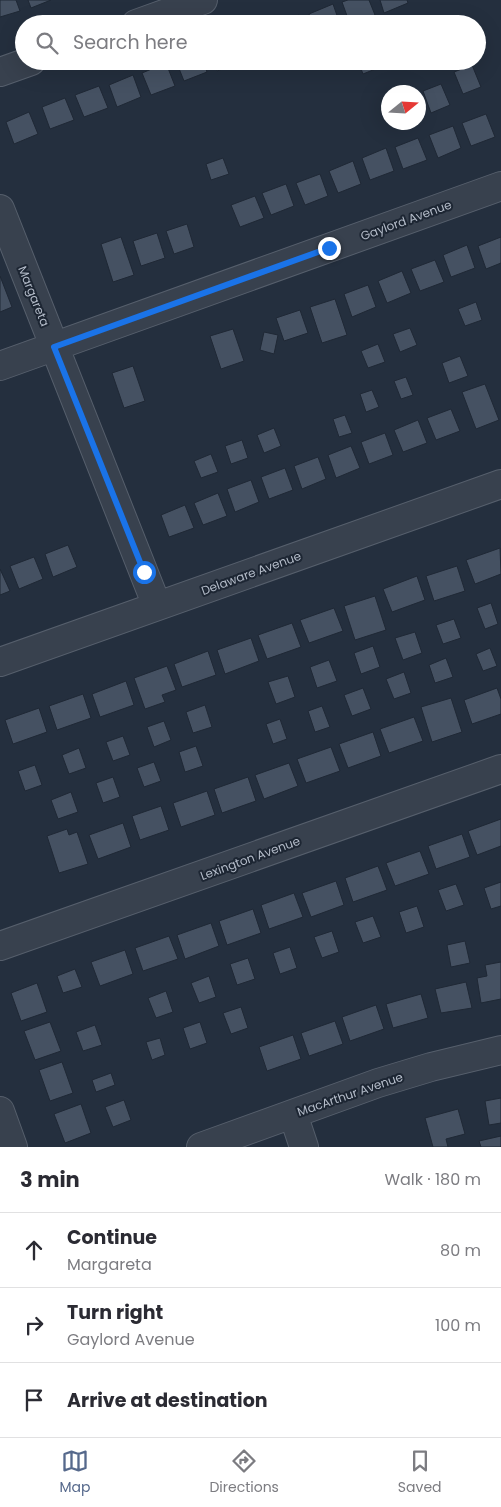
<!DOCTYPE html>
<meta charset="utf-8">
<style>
body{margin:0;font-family:Poppins,sans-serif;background:#f7f7f7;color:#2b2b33}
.compass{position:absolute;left:381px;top:85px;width:45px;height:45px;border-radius:50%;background:#fff;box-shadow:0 5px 20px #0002;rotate:72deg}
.stop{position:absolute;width:15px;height:15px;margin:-11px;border:4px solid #1a73e8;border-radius:50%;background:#fff}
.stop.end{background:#1a73e8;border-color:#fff;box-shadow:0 1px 5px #0008}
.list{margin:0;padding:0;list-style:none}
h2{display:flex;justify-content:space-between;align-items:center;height:65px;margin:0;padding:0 20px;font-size:21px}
h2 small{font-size:16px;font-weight:400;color:#7c7c81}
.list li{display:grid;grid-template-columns:32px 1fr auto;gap:15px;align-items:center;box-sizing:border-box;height:75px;padding:0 20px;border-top:1px solid #e1e1e2}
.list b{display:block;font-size:19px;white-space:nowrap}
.list p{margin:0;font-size:16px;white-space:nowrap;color:#7c7c81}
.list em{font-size:16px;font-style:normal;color:#7c7c81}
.icon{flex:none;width:28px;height:28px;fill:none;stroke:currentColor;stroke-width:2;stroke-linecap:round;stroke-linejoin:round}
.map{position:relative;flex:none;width:501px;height:1147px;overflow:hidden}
.search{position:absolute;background:#fff;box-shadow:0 5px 20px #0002;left:15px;right:15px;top:15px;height:55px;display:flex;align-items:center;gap:12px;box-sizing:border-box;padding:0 18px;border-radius:28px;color:#7c7c81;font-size:19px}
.sheet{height:290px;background:#fff}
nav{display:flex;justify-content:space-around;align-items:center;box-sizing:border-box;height:70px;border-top:1px solid #e1e1e2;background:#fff;font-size:14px;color:#7c7c81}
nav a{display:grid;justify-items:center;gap:2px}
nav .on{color:#56698c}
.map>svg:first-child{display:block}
.building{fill:#455162;stroke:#1f2835}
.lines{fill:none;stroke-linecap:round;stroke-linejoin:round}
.minor-casing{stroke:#565f6c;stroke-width:30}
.minor{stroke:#38414e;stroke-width:28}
.route{stroke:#1a73e8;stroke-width:6}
.labels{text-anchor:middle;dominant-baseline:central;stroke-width:4;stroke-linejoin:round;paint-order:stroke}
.street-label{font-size:12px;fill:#b4bcc9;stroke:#1d2633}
</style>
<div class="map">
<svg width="501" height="1147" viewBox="0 0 501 1147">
<rect width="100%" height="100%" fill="#242f3e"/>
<path class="building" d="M0,0h16l4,11 -20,6z
M28,0h23l-20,8z
M348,0h21l6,15 -25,9 -8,-22z
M380,0h27l1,3 -24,10z
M333,4l7,20h-27l-4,-10z
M299,15l3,9h-26z
M176,61h27l4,11 -23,9z
M214,61h27v1l-24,9z
M358,61h17l3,7 -15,6z
M166,63l9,23 -24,9 -9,-22z
M472,65l9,22 -18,7 -9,-22z
M133,75l8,22 -24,10 -8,-22z
M441,84l9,21 -19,8 -8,-22z
M99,86l9,22 -24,9 -9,-22z
M65,98l9,22 -24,9 -8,-22z
M29,112l9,22 -24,10 -8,-22z
M486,114l9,23 -24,9 -9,-23z
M453,126l8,22 -23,10 -9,-23z
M418,138l9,22 -24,9 -8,-22z
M386,148l8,23 -24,9 -8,-22z
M223,158l6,16 -18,6 -5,-16z
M353,161l8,23 -23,9 -9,-22z
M320,174l8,22 -23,9 -9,-22z
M286,184l8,22 -23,9 -9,-22z
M255,196l9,22 -24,9 -9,-22z
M187,224l7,23 -20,7 -8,-23z
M157,233l8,25 -24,8 -8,-25z
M121,237l13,38 -21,7 -12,-38z
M501,237v26l-15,6 -8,-23z
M467,245l8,23 -24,9 -8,-22z
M435,260l9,22 -24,9 -9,-22z
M402,271l9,22 -24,10 -9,-22z
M0,276l12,31 -12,5z
M368,285l8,22 -24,10 -8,-23z
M335,299l12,36 -25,8 -12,-36z
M476,302l6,18 -17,6 -7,-17z
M300,310l8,23 -24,8 -8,-23z
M410,328l7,17 -17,7 -7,-18z
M233,329l11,32 -23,8 -11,-33z
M264,332l14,3 -4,19 -14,-4z
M378,344l7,18 -17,6 -7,-17z
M460,356l8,20 -19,7 -7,-20z
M133,366l12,35 -21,7 -12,-35z
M406,377l7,18 -12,4 -7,-18z
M485,384l14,36 -23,9 -14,-37z
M372,390l7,17 -13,5 -6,-18z
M451,409l9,22 -24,9 -9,-22z
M345,415l7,18 -13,4 -6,-18z
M418,420l9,23 -24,9 -9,-22z
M274,428l7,18 -17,7 -7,-18z
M385,433l8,22 -24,9 -8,-22z
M242,440l6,18 -17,6 -6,-18z
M351,446l9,22 -24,10 -8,-23z
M211,454l7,18 -17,6 -7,-17z
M318,457l8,22 -24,10 -8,-23z
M285,468l8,22 -24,9 -8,-22z
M251,480l8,22 -24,10 -8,-23z
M218,493l9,23 -24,9 -9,-22z
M185,505l9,23 -25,9 -8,-22z
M68,545l9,22 -24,10 -8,-23z
M500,548l1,26 -26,10 -9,-24z
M34,557l9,22 -24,10 -9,-23z
M457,566l8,25 -31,10 -8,-25z
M0,569l10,22 -10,4z
M417,576l8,24 -33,12 -9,-23z
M375,596l11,34 -31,10 -11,-34z
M491,603l7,21 -13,5 -8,-21z
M334,608l9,23 -34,12 -9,-23z
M454,619l7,19 -18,6 -7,-19z
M292,623l9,24 -34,12 -9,-24z
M415,632l7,21 -19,7 -8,-22z
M251,638l8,23 -34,13 -8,-24z
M373,646l7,21 -19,7 -7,-21z
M490,648l7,18 -14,5 -7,-17z
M208,651l8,24 -34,12 -8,-23z
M446,658l7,19 -18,6 -6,-18z
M329,660l8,21 -20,7 -7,-21z
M167,666l9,24 -14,5 3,7 -20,7 -11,-31z
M404,672l7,21 -17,6 -8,-20z
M288,676l7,21 -19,7 -8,-22z
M126,681l8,24 -34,12 -8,-23z
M363,688l8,21 -19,7 -8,-21z
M497,688l4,11v15l-29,10 -8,-24z
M83,694l8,24 -34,12 -8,-24z
M451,698l11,34 -30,10 -11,-35z
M205,705l7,22 -19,6 -7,-21z
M322,706l8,21 -15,5 -7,-21z
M39,708l8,24 -34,12 -8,-24z
M414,717l9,24 -34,12 -9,-24z
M280,719l7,20 -14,5 -7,-20z
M164,721l7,19 -17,7 -7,-20z
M373,732l8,24 -33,12 -9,-24z
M123,736l7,19 -17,6 -7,-19z
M196,746l7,20 -18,6 -6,-20z
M331,747l9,24 -34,12 -9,-24z
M79,748l7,20 -17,6 -7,-19z
M154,762l7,19 -17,6 -7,-19z
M289,763l9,23 -34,13 -9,-24z
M35,765l7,20 -17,6 -7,-20z
M113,777l7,20 -17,6 -7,-20z
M248,777l8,24 -34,12 -8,-24z
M207,791l8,24 -34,12 -8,-24z
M71,792l7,20 -20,7 -7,-19z
M161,806l8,24 -29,10 -8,-24z
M501,819v27l-24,9 -9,-24z
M123,823l8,24 -33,12 -9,-24z
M67,829l2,6 8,-3 11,32 -29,9 -12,-37z
M462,834l8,23 -34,12 -8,-23z
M420,851l9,23 -34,12 -9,-23z
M378,866l9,24 -34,12 -8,-24z
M336,881l8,24 -33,12 -9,-24z
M501,882v24l-10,3 -7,-21z
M456,884l8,21 -18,6 -8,-21z
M294,893l9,24 -34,12 -8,-24z
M417,906l7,21 -18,6 -7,-21z
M253,909l8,24 -34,12 -8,-24z
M373,916l8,21 -18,6 -8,-21z
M211,923l8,23 -34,13 -8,-24z
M332,931l7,21 -17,6 -8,-21z
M169,936l9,23 -35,12 -8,-23z
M465,941l5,22 -19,4 -4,-22z
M290,947l7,21 -17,6 -7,-21z
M125,950l8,24 -33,12 -9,-24z
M248,958l7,21 -18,6 -7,-21z
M501,962v37l-20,4 -4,-25 10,-2 -2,-11z
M75,969l7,18 -19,6 -6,-17z
M209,976l7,21 -17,6 -8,-20z
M466,982l6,26 -31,5 -6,-24z
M37,983l10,29 -26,9 -10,-28z
M166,991l7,21 -17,6 -8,-20z
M421,994l7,24 -35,10 -7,-24z
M376,1005l8,24 -34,12 -8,-24z
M241,1007l7,21 -17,6 -8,-21z
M335,1021l8,23 -34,12 -8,-23z
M50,1022l11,29 -26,9 -11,-29z
M200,1022l7,21 -17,6 -7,-21z
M95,1025l7,20 -19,6 -7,-19z
M293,1035l8,24 -34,12 -8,-24z
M160,1038l5,17 -13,5 -6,-18z
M62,1062l11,31 -23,8 -11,-31z
M111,1073l4,12 -19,7 -4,-12z
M501,1098v25l-12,2 -4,-24z
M124,1100l7,20 -18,7 -8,-20z
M81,1104l10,29 -26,10 -11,-29z
M458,1109l7,25 -19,5 2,8h-15l-8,-29z
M501,1136v11h-20l-2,-6z"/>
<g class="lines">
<defs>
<path id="minor" d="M136,24l67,-24
M0,72l31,-11
M0,209l157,397
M0,366l501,-180
M0,662l501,-178
M0,946l501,-177
M0,1111l13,36
M293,1114l11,33
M201,1147l177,-64 53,-16 70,-17"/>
</defs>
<use href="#minor" class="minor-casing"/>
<use href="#minor" class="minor"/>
</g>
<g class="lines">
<path class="route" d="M144,572l-90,-225 275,-99"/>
</g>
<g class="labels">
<g class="street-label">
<text transform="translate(406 220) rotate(-20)">Gaylord Avenue</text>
<text transform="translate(34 296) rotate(68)">Margareta</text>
<text transform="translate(251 573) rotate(-20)">Delaware Avenue</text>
<text transform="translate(250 858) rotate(-20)">Lexington Avenue</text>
<text transform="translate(350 1094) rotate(-19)">MacArthur Avenue</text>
</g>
</g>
</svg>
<svg class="compass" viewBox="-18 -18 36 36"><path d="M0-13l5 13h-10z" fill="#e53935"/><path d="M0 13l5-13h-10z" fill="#7c7c81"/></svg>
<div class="stop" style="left:144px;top:572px"></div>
<div class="stop end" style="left:329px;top:248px"></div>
<div class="search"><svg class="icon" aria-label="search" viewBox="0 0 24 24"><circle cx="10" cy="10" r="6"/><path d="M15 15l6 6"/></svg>Search here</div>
</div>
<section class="sheet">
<h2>3 min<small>Walk · 180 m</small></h2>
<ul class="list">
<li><svg class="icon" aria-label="ahead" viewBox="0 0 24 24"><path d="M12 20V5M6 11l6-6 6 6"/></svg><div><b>Continue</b><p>Margareta</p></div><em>80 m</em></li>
<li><svg class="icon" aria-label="right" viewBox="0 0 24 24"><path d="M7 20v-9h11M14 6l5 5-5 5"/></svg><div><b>Turn right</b><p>Gaylord Avenue</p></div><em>100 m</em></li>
<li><svg class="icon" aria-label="arrive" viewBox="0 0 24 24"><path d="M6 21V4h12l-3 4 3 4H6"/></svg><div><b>Arrive at destination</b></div></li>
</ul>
</section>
<nav>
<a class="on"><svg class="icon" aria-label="map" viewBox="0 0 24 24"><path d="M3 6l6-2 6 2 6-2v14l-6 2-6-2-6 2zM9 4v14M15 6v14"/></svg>Map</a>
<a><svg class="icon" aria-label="directions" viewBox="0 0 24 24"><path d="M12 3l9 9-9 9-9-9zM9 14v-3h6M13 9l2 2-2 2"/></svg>Directions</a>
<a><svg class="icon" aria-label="saved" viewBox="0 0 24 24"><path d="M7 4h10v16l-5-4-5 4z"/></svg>Saved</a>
</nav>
